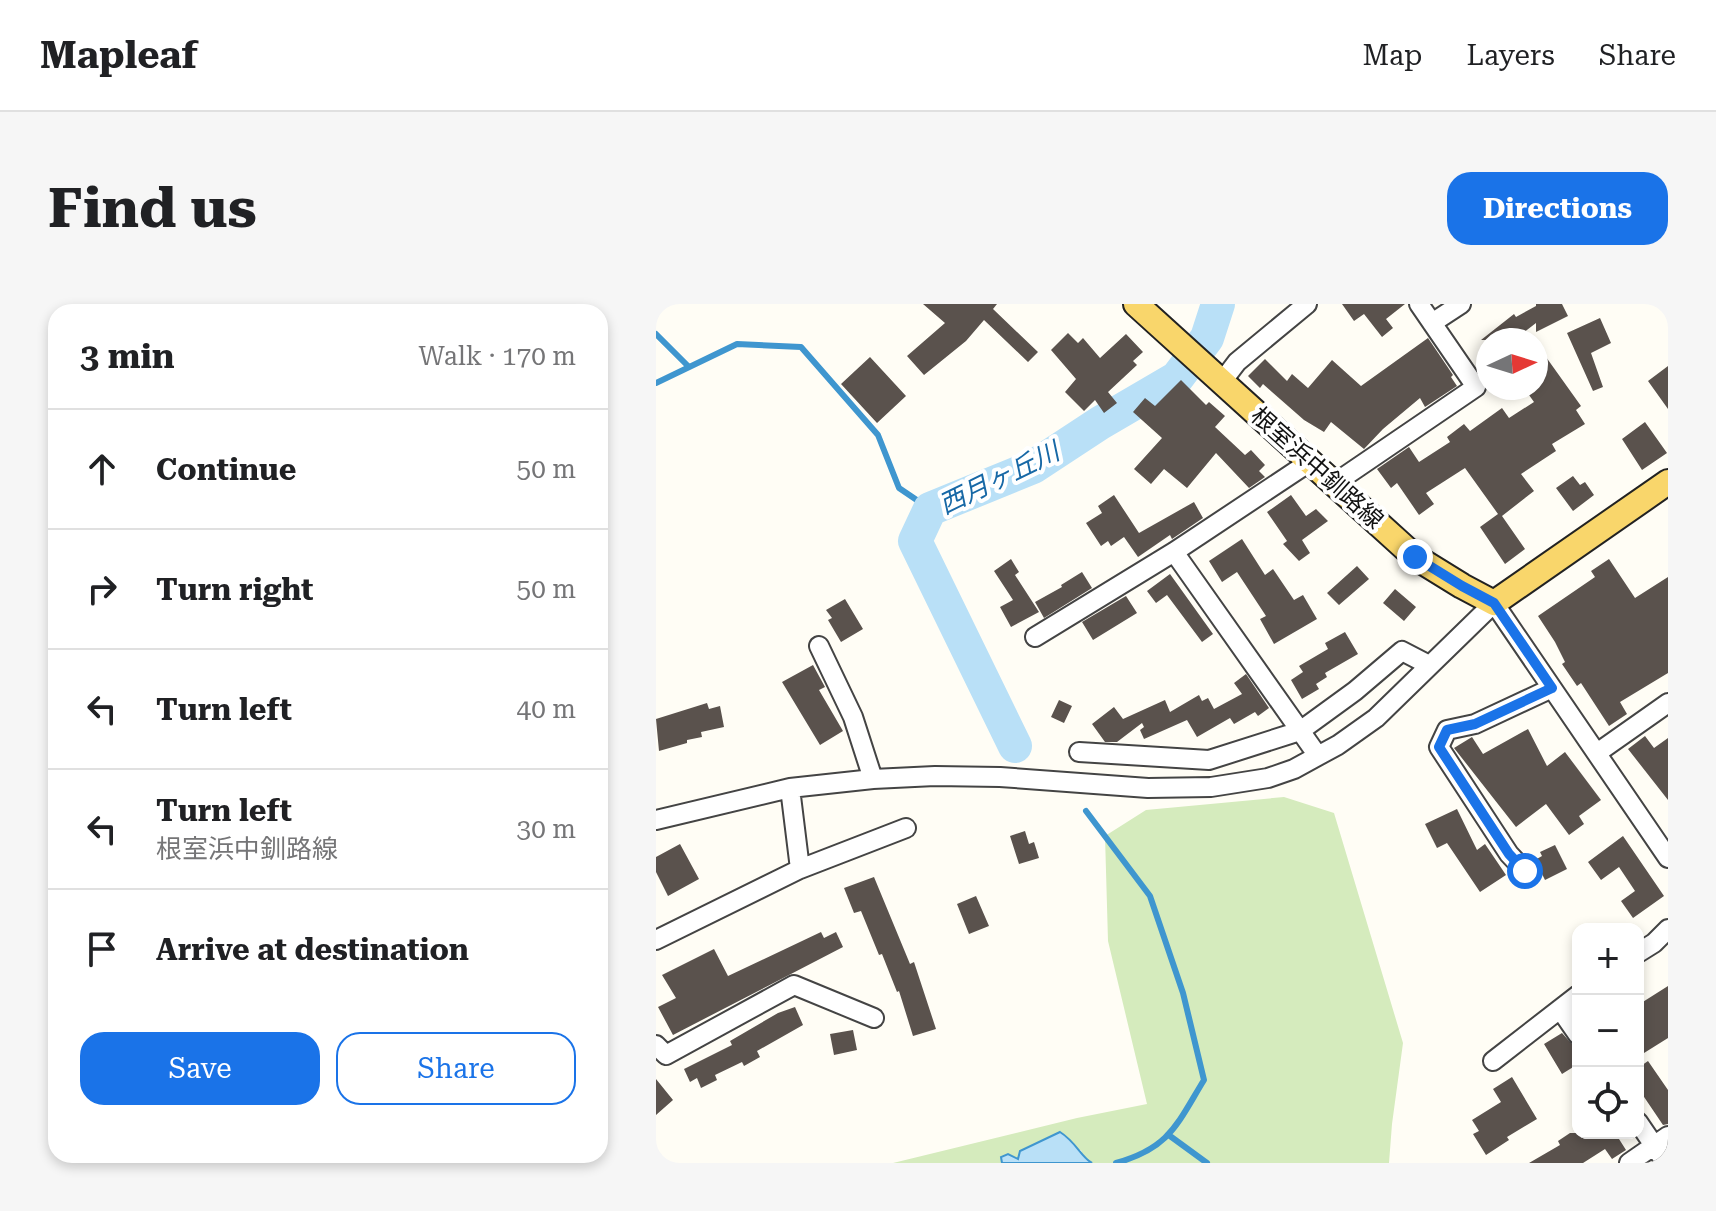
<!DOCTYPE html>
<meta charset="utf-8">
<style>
body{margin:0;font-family:"Roboto Serif","Noto Sans JP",serif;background:#f6f6f6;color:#202124}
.controls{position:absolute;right:24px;bottom:24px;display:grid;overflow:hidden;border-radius:16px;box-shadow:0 4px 12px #0003}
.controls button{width:72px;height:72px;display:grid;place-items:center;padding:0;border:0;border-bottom:2px solid #e0e0e0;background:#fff;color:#202124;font:40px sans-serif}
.compass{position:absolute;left:820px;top:24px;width:72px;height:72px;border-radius:50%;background:#fff;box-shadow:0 4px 12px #0003;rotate:86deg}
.stop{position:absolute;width:24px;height:24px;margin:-18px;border:6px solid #1a73e8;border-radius:50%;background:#fff}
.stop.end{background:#1a73e8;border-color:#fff;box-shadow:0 2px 8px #0008}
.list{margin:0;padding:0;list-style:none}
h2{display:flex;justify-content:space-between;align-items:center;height:104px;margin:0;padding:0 32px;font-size:34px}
h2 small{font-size:26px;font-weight:400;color:#757577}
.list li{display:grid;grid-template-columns:52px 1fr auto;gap:24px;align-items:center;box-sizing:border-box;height:120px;padding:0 32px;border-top:2px solid #e0e0e0}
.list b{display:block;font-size:30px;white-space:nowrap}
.list p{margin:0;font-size:26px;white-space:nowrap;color:#757577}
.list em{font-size:26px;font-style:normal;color:#757577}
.actions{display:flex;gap:16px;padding:24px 32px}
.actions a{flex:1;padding:18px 0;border:2px solid #1a73e8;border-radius:24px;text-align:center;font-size:28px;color:#1a73e8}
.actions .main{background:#1a73e8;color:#fff}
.icon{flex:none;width:44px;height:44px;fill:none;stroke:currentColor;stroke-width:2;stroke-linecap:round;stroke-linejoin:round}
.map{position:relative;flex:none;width:1012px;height:859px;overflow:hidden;border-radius:24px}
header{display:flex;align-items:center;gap:48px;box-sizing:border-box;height:112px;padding:0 40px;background:#fff;border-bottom:2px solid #e0e0e0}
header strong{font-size:38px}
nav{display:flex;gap:44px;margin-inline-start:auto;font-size:28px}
.intro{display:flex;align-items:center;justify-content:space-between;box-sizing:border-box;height:192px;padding:0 48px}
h1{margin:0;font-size:56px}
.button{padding:20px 36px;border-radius:24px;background:#1a73e8;color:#fff;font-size:28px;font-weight:700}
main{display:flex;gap:48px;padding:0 48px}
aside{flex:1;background:#fff;border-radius:24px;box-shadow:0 4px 12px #0003}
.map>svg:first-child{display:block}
.green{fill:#d5ebbd}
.water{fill:#b9e0f7;stroke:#3f96cf;stroke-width:2}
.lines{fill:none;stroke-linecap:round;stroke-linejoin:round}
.stream{stroke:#3f96cf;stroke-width:6}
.river{stroke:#b9e0f7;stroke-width:34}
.building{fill:#5a524d}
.minor-casing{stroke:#444;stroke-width:22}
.major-casing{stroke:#222;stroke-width:28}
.minor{stroke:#fff;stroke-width:18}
.major{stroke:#f9d66b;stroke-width:24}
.route{stroke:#1a73e8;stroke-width:10}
.labels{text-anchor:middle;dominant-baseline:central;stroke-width:8;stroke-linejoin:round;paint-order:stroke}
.street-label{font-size:24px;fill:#111;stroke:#fff}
.water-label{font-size:26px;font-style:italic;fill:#1768a6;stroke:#fff}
</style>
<header>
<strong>Mapleaf</strong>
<nav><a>Map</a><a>Layers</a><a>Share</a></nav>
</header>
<div class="intro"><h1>Find us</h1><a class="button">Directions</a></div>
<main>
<aside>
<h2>3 min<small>Walk · 170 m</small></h2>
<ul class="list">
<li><svg class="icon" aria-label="ahead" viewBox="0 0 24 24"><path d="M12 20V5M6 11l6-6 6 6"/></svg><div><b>Continue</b></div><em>50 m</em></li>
<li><svg class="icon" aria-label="right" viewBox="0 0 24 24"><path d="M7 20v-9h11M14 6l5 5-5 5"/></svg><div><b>Turn right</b></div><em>50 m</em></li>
<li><svg class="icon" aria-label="left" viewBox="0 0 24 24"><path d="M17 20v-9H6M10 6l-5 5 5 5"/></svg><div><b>Turn left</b></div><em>40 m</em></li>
<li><svg class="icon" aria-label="left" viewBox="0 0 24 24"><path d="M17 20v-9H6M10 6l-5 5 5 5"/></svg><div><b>Turn left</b><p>根室浜中釧路線</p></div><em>30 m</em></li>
<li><svg class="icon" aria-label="arrive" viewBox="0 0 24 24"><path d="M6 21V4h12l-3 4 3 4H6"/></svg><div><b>Arrive at destination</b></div></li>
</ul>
<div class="actions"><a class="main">Save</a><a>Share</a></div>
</aside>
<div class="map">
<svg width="1012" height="859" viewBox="0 0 1012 859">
<rect width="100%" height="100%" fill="#fffdf5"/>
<path class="green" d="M628,493l50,16 69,230 -11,81 -3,39h-297l-8,-4 -3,-9 -51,-3 -10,4 -2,9 -17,-3 2,6h-110l184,-45 70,-14 -39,-163 -3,-105 41,-26z"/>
<path class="water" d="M404,828c16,10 21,25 32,31h-90l-1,-6 7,-3 10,5 2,-8z"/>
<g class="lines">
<path class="stream" d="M0,30l33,33
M0,79l81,-39 64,3 77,88 21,53 31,21
M430,507l64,85 33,97 21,87c-27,44 -34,68 -88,83
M514,832l37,27"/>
<path class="river" d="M359,442l-100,-205 15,-32 103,-42 67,-44 77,-45 30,-40 11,-34"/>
</g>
<path class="building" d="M267,0h74l-4,5 45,43 -10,10 -44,-42 -18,21 -42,34 -17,-19 38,-33z
M686,0h63l-19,15 7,9 -11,9 -18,-23 -10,7z
M880,0h26l6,12 -32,16v-9l-22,17h-33l33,-26 2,3 20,-11z
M944,14l11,25 -20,10 12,34 -10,4 -26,-58z
M412,29l10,10 5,-5 17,20 26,-24 17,18 -10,9 4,4 -29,27 9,11 -13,10 -9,-13 -11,11 -19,-19 11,-13 -25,-29z
M772,34l25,37 -2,2 6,9 -32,21 -5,-9 -37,31 -19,20 -33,-27 -7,10 -20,-12 -41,-36 -3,4 -12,-12 17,-17 22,22 5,-7 16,14 24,-28 29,26z
M880,39l45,63 -5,4 9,14 -33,20 4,7 -35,23 13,17 -32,25 23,33 -20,15 -25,-37 18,-13 -33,-46 -39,25 8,11 -15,11 -22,-32 -6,5 -14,-19 32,-22 10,15 31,-20 -3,-5 17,-13 6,7 32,-23 7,10 25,-16 -10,-14h12z
M214,53l36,39 -29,27 -36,-39z
M1012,62v43l-20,-28z
M525,76l25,25 3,-3 16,14 -10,11 30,28 6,-5 14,15 -6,6 6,6 -16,11 -33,-35 -29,35 -23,-19 -13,15 -17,-15 28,-31 -29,-26 12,-14 10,8z
M989,118l22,31 -25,17 -20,-31z
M917,172l7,9 5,-3 9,13 -21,16 -17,-23z
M458,191l25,38 55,-31 9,16 -31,21 -2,-4 -32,22 -14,-20 -13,9 -3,-5 -7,5 -15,-23 16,-10 -4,-7z
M635,191l15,21 10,-7 12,12 -26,19 8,13 -11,8 -16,-17 4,-3 -20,-29z
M586,235l23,36 8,-6 21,31 9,-5 14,24 -43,25 -14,-25 6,-3 -29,-44 -15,10 -13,-21z
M355,255l8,13 -4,3 24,37 -28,15 -11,-20 13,-7 -19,-29z
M953,255l26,39 33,-21v96l-48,29 7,12 -18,12 -28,-43 -4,3 -15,-22 3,-2 -10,-20 -17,-26 57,-39 -4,-6z
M701,262l12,13 -30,26 -12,-12z
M426,268l10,16 -48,30 -9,-16 27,-15 -1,-2z
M514,270l43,60 -11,8 -35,-47 -11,8 -9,-12z
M739,285l21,18 -12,14 -21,-18z
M470,292l11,17 -44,27 -11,-18z
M189,295l18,30 -22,13 -13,-22 4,-2 -6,-8z
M689,328l13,22 -33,19 2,4 -11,7 3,5 -17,10 -11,-19 12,-8 -4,-6 29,-17 -3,-6z
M157,361l12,22 -6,3 24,41 -23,14 -38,-63z
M590,370l23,34 -11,8 -3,-4 -21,12 -4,-6 -33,19 -10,-17 -43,19 -4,-9 4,-3 -2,-4 -25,19h-12l-13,-18 22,-17 9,12 42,-19 5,12 29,-17 3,6 6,-3 6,11 28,-15 -8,-11z
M403,396l13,6 -8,17 -13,-6z
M51,399l2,6 11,-3 4,21 -23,5 1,5 -15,3v3l-28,8 -3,-32z
M872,425l19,37 18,-14 36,48 -22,16 5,8 -15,11 -23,-31 -30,23 -62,-79 18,-11 11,17z
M989,432l9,12 14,-10v62l-40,-51z
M801,505l20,41 8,-6 21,31 -26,17 -33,-49 -10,5 -12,-24z
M369,527l4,13 5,-2 5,16 -20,6 -9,-28z
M967,532l41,60 -31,22 -12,-17 14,-10 -16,-24 -18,13 -13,-18z
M24,540l19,35 -31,17 -12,-24v-15z
M899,541l12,24 -22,11 -10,-20 7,-4 -2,-4z
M218,573l36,87 4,-2 22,67 -23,7 -14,-45 -2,1 -15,-38 -3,1 -18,-44 -7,2 -10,-25z
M320,592l13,30 -20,8 -12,-30z
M165,628l3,6 12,-6 7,15 -170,88 -15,-28 18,-9 -14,-23 52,-26 14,27z
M1012,682v52l-24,15 -6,-10v-38z
M139,703l8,18 -46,26 3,6 -16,9 -2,-4 -27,13 2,5 -16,8 -4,-10 -7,4 -6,-13 48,-24 -2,-4 48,-28z
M197,726l4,20 -23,5 -4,-21z
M906,729l16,18v13l-16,10 -18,-30z
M992,757l20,29v34l-5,1 -25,-37v-20z
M856,773l25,42 -30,18 2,3 -23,15 -13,-21 6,-3 -7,-11 29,-18 -8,-13z
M0,775l17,21 -17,15z
M914,829h58l-9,6 7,11 -14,9 -7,-10 -22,14h-54l31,-18 -2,-4z"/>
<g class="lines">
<defs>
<path id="minor" d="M776,19l29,-19
M565,79l16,-21 70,-58
M679,179l141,-96 -57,-83
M518,248l144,204
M379,333l139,-85 137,-91
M163,342l34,71 20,62
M423,448l130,8 91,-29 55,-40 47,-40 27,14
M941,449l71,-50
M0,516l134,-32 83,-9 62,-3 65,1 148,11 63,-1 57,-9 26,-9 44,-24 38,-27 118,-115 174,255
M144,565l106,-41
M869,567l-16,-17 -70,-107 8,-17 28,-6 77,-36
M0,636l144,-71 -10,-81
M982,649l16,-10 14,-14
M904,705l18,26
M0,741l10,10 128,-70 80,33
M837,757l85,-66
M982,818l28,41
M973,859l39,-27"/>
<path id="major" d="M480,0l279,253 47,29 32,17 174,-121"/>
</defs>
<use href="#minor" class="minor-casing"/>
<use href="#major" class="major-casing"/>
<use href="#minor" class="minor"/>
<use href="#major" class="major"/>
</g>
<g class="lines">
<path class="route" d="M759,253l47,29 32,17 58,85 -77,36 -28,6 -8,17 70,107 16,17"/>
</g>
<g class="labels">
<g class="street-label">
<text transform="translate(661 164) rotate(42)">根室浜中釧路線</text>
</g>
<g class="water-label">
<text transform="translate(343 174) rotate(-26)">西月ヶ丘川</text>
</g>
</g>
</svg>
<div class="controls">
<button>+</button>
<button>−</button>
<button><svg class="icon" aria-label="locate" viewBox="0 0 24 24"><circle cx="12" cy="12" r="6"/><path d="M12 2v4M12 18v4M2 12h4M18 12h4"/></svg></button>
</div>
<svg class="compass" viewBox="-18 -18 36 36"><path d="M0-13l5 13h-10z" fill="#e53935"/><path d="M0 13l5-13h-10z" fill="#757577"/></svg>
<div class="stop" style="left:869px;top:567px"></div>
<div class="stop end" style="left:759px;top:253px"></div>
</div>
</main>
